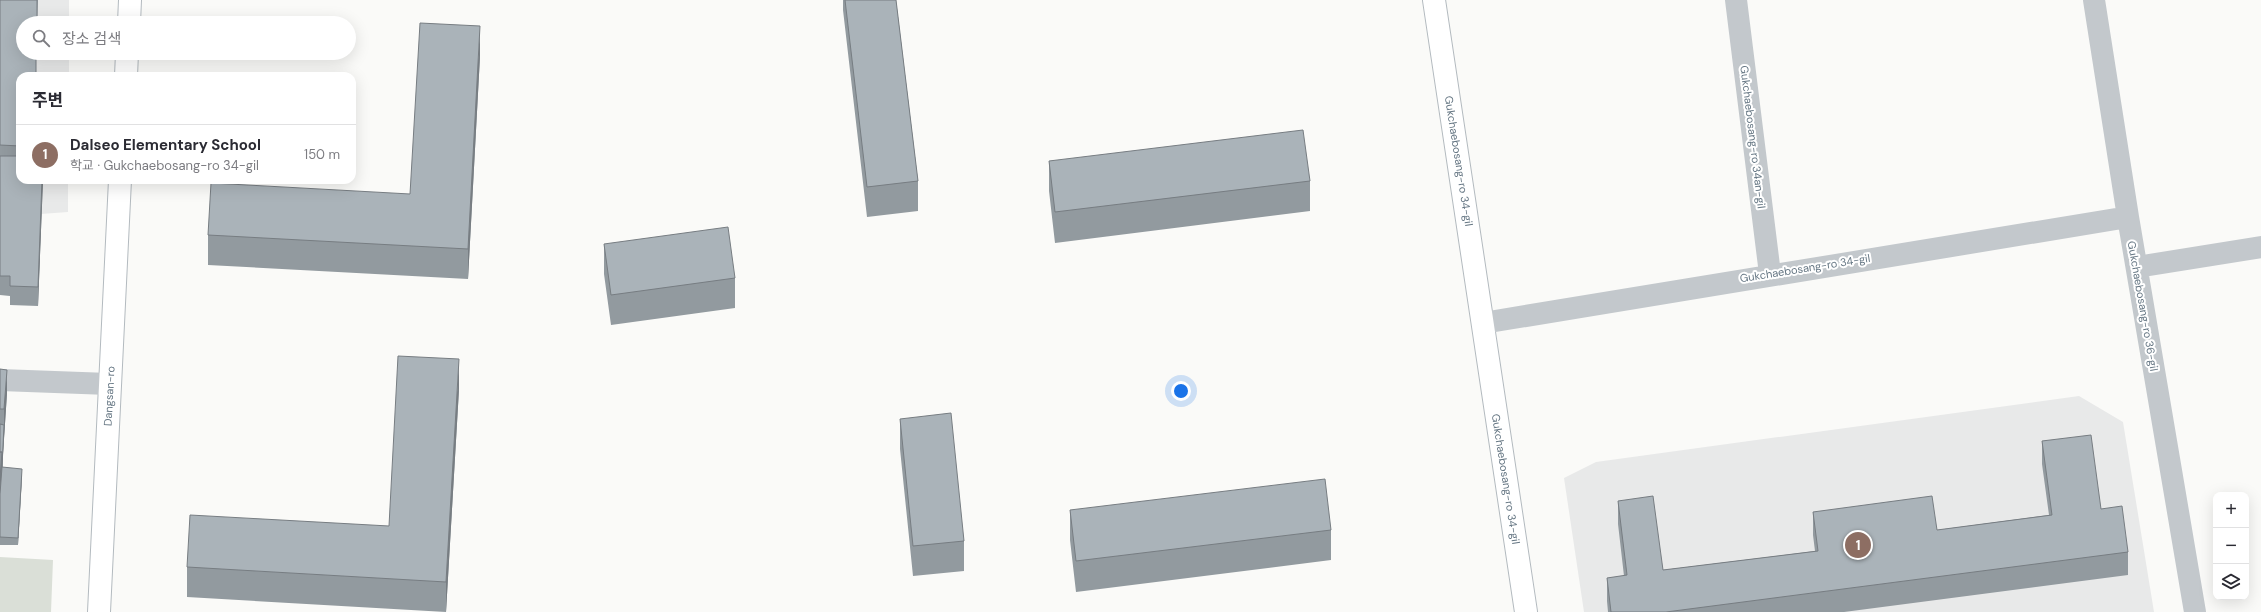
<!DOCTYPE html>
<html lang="ko">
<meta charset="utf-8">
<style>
body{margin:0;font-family:"DM Sans","Noto Sans KR",sans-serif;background:#f7f7f7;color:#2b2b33}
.controls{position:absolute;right:12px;bottom:12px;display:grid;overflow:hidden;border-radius:8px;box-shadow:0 4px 16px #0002}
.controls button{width:36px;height:36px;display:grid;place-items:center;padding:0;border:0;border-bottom:1px solid #e1e1e2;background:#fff;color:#2b2b33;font:20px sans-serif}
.you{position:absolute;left:1181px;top:391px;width:14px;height:14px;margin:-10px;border:3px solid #fff;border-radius:50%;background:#1a73e8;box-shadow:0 0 0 6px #1a73e833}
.badge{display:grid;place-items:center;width:26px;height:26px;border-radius:50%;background:#db2777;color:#fff;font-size:13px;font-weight:700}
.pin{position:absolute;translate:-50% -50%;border:2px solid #fff;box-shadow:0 1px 4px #0006}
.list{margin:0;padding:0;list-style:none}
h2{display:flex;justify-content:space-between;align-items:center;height:52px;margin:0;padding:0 16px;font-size:17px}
h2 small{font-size:13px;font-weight:400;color:#7c7c81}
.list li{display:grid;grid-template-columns:26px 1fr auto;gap:12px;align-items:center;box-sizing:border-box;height:60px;padding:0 16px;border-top:1px solid #e1e1e2}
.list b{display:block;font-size:15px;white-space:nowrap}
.list p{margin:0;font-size:13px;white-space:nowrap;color:#7c7c81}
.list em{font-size:13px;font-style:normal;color:#7c7c81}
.icon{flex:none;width:22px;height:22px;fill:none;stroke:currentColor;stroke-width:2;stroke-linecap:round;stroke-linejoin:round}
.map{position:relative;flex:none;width:2261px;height:612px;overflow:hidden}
.search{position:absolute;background:#fff;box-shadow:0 4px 16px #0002;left:16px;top:16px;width:340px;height:44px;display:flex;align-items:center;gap:10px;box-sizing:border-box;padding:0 14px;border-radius:22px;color:#7c7c81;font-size:15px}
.panel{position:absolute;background:#fff;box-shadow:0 4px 16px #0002;left:16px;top:72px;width:340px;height:112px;border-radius:12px}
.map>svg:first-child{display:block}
.built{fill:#e8e9e9}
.green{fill:#dadfd7}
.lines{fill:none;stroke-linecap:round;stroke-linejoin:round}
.secondary-casing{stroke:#b3babf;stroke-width:24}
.minor{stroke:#c3c8cc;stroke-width:22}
.secondary{stroke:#fff;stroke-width:22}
.wall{fill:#929a9f}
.shaded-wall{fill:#777d82}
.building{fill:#aab3b9;stroke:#777d82}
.labels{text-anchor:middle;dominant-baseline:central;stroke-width:4;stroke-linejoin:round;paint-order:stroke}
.street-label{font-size:11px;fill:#657683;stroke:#fff}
</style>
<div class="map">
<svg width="2261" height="612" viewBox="0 0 2261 612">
<rect width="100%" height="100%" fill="#fafaf8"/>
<path class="built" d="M0,0h69v23h-46v30h46v23h-49v104h48v32l-68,5z
M2079,396l44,26 31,190h-570l-20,-134 32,-16z"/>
<path class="green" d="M0,557l53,3 -2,52h-51z"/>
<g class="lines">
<defs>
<path id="secondary" d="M1434,0l92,612
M129,23l1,-23
M126,76l1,-23
M99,612l21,-432"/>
</defs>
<use href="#secondary" class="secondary-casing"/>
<path class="minor" d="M1736,0l34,274
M2094,0l34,217 67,395
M2137,267l124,-20
M1483,323l645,-106
M0,380l109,4"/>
<use href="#secondary" class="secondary"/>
</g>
<path class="wall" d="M0,0h38l-1,23h-14l-3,53v104h23l-5,126 -28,-1v-9l-10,-1z
M843,0h53l22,181v30l-51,6 -24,-207z
M480,56l-12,223 -260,-14v-30l202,-41z
M1049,161l261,20v30l-255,32 -6,-52z
M604,244l131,34v30l-124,17 -7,-51z
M0,369l7,24 -5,75 20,8 -4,69h-18z
M459,389l-13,223 -259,-15v-30l202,-41z
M900,419l64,122v30l-51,5 -13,-127z
M2042,441l59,68 27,43v23l-284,37h-236l-1,-11v-23l17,-2 -6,-52v-23l45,69 152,-19 -2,-16v-23l124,18 112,-15 -7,-51z
M1070,510l261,20v30l-255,32 -6,-52z"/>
<path class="shaded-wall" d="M480,26v30l-12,223v-30z
M42,180h1l-5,126v-19z
M459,359v30l-13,223v-30z
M7,370v23l-7,108v-23l4,-53v-16z
M22,469v7l-4,69v-7z"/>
<path class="building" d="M0,0h37v23h-14v30h13v23h-16v70l-20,-1z
M845,0h51l22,181 -51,6z
M420,23l60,3 -12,223 -260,-14 3,-52 199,11z
M1303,130l7,51 -255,31 -6,-51z
M0,156h20v24h22l-4,107 -28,-1v-10h-10z
M728,227l7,51 -124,17 -7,-51z
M398,356l61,3 -13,223 -259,-15 3,-52 199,11z
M0,369l7,1 -3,39h-4z
M951,413l13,128 -51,5 -13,-127z
M0,424l4,1 -2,42v-15h-2z
M2091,435l10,74 21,-3 6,46 -462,60h-55l-4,-34 20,-3 -9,-74 35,-5 10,74 155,-19 -5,-39 119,-16 5,34 115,-15 -10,-74z
M0,452h2l-2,26z
M2,467l20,2 -4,69 -18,-1v-43z
M1325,479l6,51 -255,31 -6,-51z"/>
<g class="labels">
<g class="street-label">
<text transform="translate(1753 137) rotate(83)">Gukchaebosang-ro 34an-gil</text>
<text transform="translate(1459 161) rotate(81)">Gukchaebosang-ro 34-gil</text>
<text transform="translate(1805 268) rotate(-9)">Gukchaebosang-ro 34-gil</text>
<text transform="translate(2143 306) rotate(80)">Gukchaebosang-ro 36-gil</text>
<text transform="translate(109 396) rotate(-87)">Dangsan-ro</text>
<text transform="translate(1506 479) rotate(81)">Gukchaebosang-ro 34-gil</text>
</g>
</g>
</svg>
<div class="controls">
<button>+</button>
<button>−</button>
<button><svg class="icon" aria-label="layers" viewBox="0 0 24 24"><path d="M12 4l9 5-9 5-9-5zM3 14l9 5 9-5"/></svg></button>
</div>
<div class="you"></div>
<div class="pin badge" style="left:1858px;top:545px;background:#8d6e63">1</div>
<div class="search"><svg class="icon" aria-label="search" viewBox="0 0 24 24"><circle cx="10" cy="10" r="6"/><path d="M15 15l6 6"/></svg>장소 검색</div>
<section class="panel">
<h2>주변<small></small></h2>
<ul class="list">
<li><span class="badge" style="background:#8d6e63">1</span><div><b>Dalseo Elementary School</b><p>학교 · Gukchaebosang-ro 34-gil</p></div><em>150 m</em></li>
</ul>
</section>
</div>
